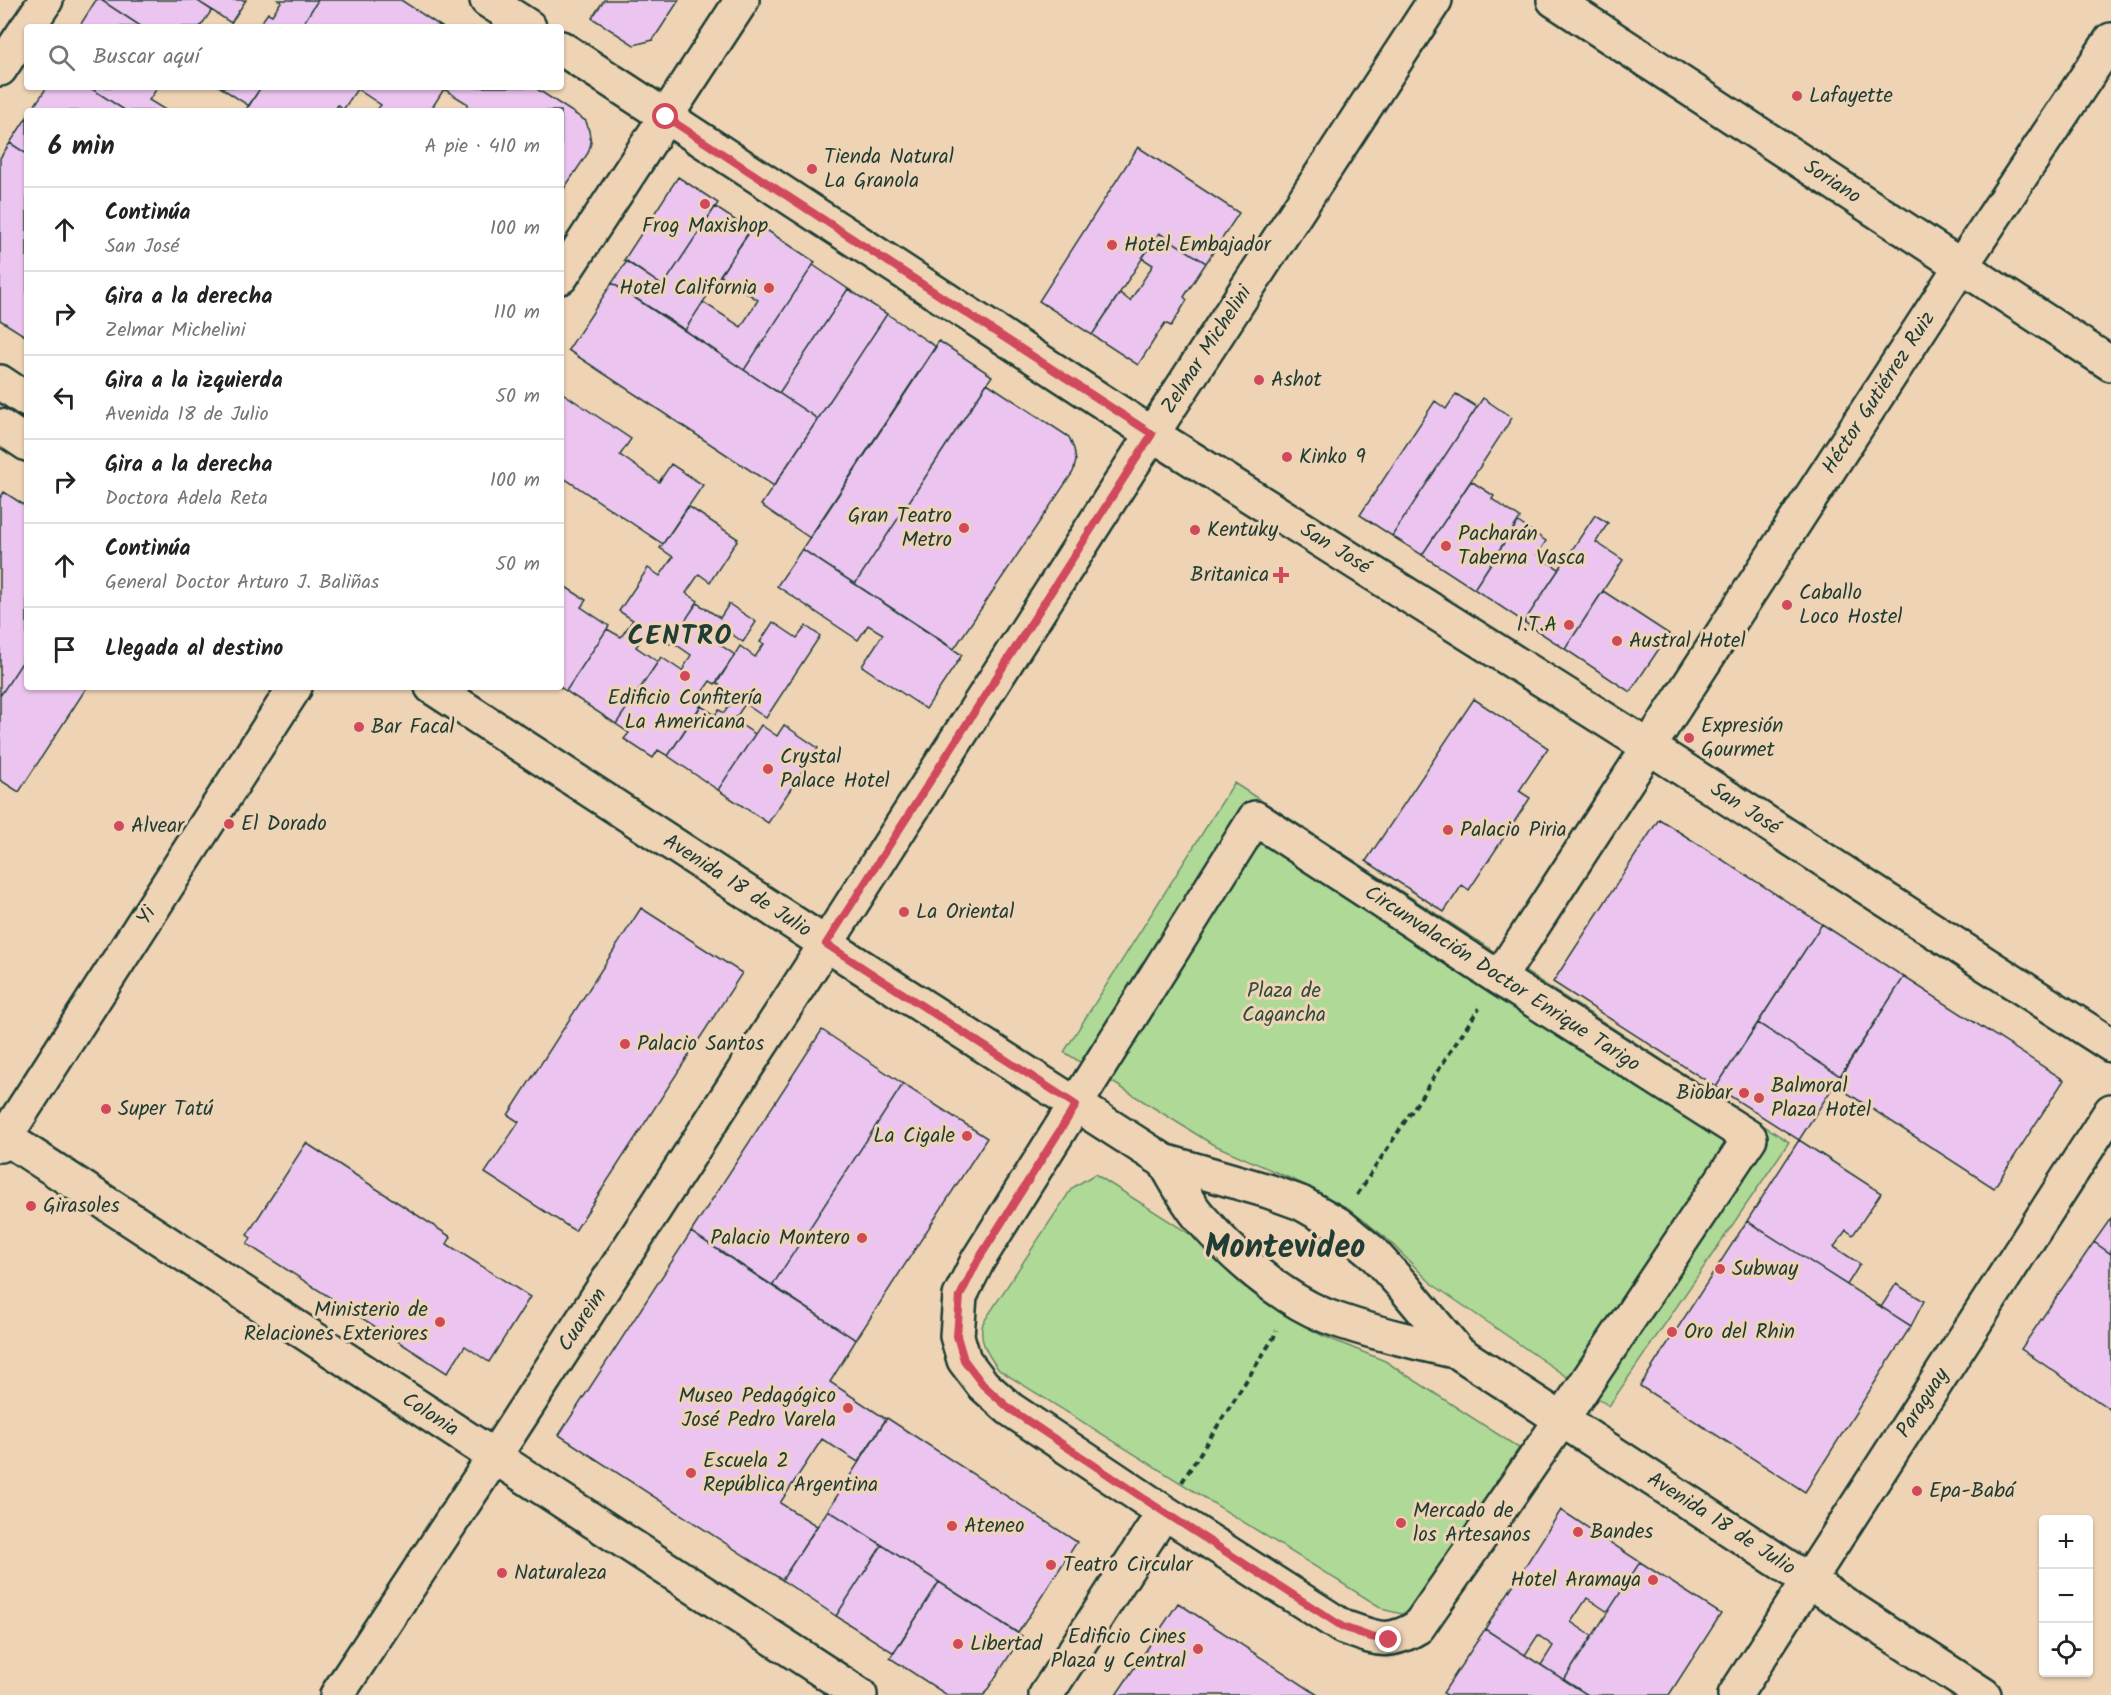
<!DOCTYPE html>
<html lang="es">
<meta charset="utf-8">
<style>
body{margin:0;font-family:Kalam,sans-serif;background:#f2f2f2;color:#222}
.controls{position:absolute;right:18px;bottom:18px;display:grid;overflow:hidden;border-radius:6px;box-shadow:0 2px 4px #0004}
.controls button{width:54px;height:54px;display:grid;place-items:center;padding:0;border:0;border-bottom:2px solid #e0e0e0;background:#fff;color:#222;font:30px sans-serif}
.stop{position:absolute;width:18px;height:18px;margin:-14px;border:4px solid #d1495b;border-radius:50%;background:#fff}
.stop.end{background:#d1495b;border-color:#fff;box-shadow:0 2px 6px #0008}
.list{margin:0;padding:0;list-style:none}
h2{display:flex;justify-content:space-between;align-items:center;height:78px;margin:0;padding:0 24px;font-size:26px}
h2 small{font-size:20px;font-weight:400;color:#767676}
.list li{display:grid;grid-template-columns:39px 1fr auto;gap:18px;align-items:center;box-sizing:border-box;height:84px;padding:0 24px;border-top:2px solid #e0e0e0}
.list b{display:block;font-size:22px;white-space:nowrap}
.list p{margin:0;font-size:20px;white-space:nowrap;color:#767676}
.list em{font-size:20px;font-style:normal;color:#767676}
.icon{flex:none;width:33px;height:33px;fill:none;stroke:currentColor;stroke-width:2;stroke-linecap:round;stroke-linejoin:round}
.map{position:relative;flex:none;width:2111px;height:1695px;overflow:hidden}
.search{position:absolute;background:#fff;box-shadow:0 2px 4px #0004;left:24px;top:24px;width:540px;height:66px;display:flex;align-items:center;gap:15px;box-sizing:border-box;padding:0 21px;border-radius:6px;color:#767676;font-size:22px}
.panel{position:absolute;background:#fff;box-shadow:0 2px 4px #0004;left:24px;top:108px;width:540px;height:582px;border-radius:6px}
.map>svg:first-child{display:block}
.green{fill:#afd997;stroke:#678b66;stroke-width:1.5}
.building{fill:#ebc5f0;stroke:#1f3d34;stroke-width:1.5}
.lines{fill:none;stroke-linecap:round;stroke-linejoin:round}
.street-casing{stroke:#1f3d34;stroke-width:38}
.secondary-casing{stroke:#1f3d34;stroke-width:38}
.path{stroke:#1f3d34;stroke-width:4;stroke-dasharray:6 4.5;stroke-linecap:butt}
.street{stroke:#eed4b5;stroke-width:33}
.secondary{stroke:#eed4b5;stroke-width:33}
.route{stroke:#d1495b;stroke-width:8}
.poi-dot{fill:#d1495b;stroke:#eed4b5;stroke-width:2}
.labels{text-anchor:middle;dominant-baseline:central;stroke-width:6;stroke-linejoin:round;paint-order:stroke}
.poi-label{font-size:21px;fill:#1f3d34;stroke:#eed4b5;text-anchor:start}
.street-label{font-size:21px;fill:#1f3d34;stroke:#eed4b5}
.park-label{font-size:21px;fill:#2d4d3e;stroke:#eed4b5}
.district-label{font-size:27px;font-weight:bold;letter-spacing:1.5px;fill:#1f3d34;stroke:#eed4b5}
.town-label{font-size:33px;font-weight:bold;fill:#1f3d34;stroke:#eed4b5}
</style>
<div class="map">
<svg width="2111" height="1695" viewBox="0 0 2111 1695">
<rect width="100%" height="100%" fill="#eed4b5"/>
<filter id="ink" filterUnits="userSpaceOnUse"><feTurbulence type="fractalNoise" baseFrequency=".0167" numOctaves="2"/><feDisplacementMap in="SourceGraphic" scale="12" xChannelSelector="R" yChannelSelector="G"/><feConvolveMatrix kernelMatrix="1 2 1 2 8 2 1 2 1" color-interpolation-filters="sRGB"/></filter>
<g filter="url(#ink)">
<path class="green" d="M1234,783l555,359 -180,264 -177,-122 -47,-47 -35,-27 -47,-26 -91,-40 -148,-92z
M1095,1174l98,62 49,49 39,28 40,22 64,26 134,87 -104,157 -13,9 -17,-4 -386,-240c-11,-15 -21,-29 -16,-47l89,-135z"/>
<path class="building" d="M96,0h5l41,27h-63z
M101,0h95l16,10 -12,17h-58z
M196,0h50l-15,23z
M278,0h40l-17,27h-43l10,-14 4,2 9,-13z
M318,0h83l41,27h-141z
M604,0h75l-26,40 -19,5 -42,-27z
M47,87h42l37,24h-95z
M89,87h69l-9,13 18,11h-41z
M220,87h41l-12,19z
M261,87h273l52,34 3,10 2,12 -3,10 -27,40v-82h-98l5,-7 -24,-15 -14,22h-54l5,-6 -24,-16 -14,21 -5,-5 -4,6h-89z
M27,117v37l-17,-11z
M10,143l17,11v179l-2,3 -25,-16v-162z
M1138,147l101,66 -33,50 -47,-30 -67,102 -53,-34z
M678,177l40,26 -55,83 -39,-26z
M715,207l35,23 -65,100 -73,-47 15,-22 36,25z
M756,223l59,39 -71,108 -59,-40 18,-28 38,25 17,-27 -38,-25z
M1159,233l47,30 -22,34 3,3 -16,26 -6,-3 -27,42 -46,-30 28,-42 10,8 23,-36 -11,-7z
M813,265l35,24 -69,104 -35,-23z
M612,283l206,136 -44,67 -206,-136z
M848,289l39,25 -69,105 -39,-26z
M887,314l49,33 -126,191 -49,-33z
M939,341l53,35 -137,208 -53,-35z
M987,383l82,54 5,12 2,12 -3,11 -119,177 -99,-65z
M561,392l70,47 -11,16 39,27 12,-18 32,21 -40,59 -102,-68z
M1456,394l21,13 -85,129 -32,-21 75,-114 11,8z
M1483,398l29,20 -90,137 -30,-19z
M1471,481l23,15 -2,3 28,19 -46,71 -52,-34z
M4,492l23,15v148l-27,41v-198z
M688,506l50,33 -28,43 -11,-8 -13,19 12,8 -28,43 -22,-15 -12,18 22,15 -42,62 -50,-33 41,-62 14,8 12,-17 -14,-9 29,-43 12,8 13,-19 -13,-9z
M1595,515l13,8 -12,19 27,18 -58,89 -41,-27z
M1518,522l28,19 -9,14 22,14 -35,53 -50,-33z
M802,549l160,106 -36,54 -64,-43 21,-32 -15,-9 -10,15 -81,-54z
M561,584l25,16 -5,7 28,19 -43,65 -6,-4z
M1603,591l66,43 -39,58 -65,-43z
M697,603l23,15 9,-14 27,18 -13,20 -16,-11 -8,13 16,11 -20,29 -5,-3 -12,17 5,4 -35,54 -10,-6 -5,8 -29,-19 5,-6 -13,-9 45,-67 21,14 9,-16 -20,-14z
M773,622l24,16 9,-12 14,10 -54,82 -21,-14 -11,16 21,14 -37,56 -50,-34 33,-50 14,9 4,-5 5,3 12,-17 -19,-13 23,-37 15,11 9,-13 -4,-2z
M27,655v32h60l-68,105 -19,-12v-84z
M1474,699l74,49 -29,43 11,7 -61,92 -7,-5 -18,27 -78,-51z
M761,725l16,11 7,-11 34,23 -50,75 -50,-33z
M1659,819l163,105 -106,163 -163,-105z
M641,908l101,65 -167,258 -90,-58 34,-51 -11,-7z
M1822,924l82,53 -64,99 -82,-53z
M1904,977l160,103 -70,108 -159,-103z
M1758,1023l82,53 -41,64 -83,-53z
M822,1030l81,54 -131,202 -81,-54z
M903,1084l84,54 -131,202 -84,-54z
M1799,1140l82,53 -28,42 -7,-5 -12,17 26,17 -13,21 -100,-64z
M306,1143l145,94 -4,7 83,53 -41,65 -24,-16 -18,27 -200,-129 4,-6 -4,-3z
M2111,1218v36l-17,-12z
M1747,1221l164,105 -106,166 -165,-106z
M691,1232l165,108 -26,42 56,37 -28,43 -36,-23 -42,64 37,23 -35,54 -223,-145z
M2094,1242l17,12v156l-90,-61z
M1896,1284l28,17 -13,25 -30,-19z
M887,1418l190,124 -59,91 -190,-123z
M828,1510l54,35 -46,71 -54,-36z
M1561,1510l79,52 -32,50 -21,-14 -16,24 21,14 -28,44 -23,-15 12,-19 -15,-11 -13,20 -40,-26z
M882,1545l57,37 -45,71 -58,-37z
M1640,1562l81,52 -52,81h-81l-24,-15z
M939,1582l83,54 -38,59h-37l-57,-37z
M1178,1603l140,92h-202z
M1485,1629l40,26 63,40h-141l-4,-2z"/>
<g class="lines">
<defs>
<path id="street" d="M487,0l42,27
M1554,0l557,364
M561,48l591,386 497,313 462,298
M561,277l181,-277
M1255,818l244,160 251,160 -188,281 -144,208c-31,19 -43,11 -75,0l-179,-115 -154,-103 -27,-24 -19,-25 -7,-24 3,-40 18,-36z
M1499,978l462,-712 150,-226
M0,1134l860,561
M0,1145l295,-458
M337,1695l157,-238 332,-513 326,-510 283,-434
M1046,1695l118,-183"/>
<path id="secondary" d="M28,27l18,-27
M0,69l27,-41
M0,382l27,18
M0,426l27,18
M432,687l394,257 338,217 104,30 33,12 37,21 34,28 31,34 55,66 526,343
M1164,1161c11,18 21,38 34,54 33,39 81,82 128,101 43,16 88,26 132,36
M1735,1695l376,-584"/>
</defs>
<use href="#street" class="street-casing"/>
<use href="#secondary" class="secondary-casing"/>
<path class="path" d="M1357,1195l122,-187
M1182,1482l92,-145 2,-7"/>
<use href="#street" class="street"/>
<use href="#secondary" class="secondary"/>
</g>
</g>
<g class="lines" filter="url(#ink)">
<path class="route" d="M666,117l486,317 -326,510 250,161 -98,155 -18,36 -3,40 7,24 19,25 27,24 154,103 179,115 28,10 18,3"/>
</g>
<g class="poi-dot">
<circle cx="1797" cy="96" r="6"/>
<circle cx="812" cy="169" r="6"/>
<circle cx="705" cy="204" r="6"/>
<circle cx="1112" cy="245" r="6"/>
<circle cx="769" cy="288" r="6"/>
<circle cx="1259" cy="380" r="6"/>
<circle cx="1287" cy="457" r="6"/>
<circle cx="964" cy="528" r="6"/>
<circle cx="1195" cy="530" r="6"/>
<circle cx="1446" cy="546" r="6"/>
<path d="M1278 566h6v6h6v6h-6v6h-6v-6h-6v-6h6z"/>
<circle cx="1787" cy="605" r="6"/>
<circle cx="1569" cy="625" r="6"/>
<circle cx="1617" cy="641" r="6"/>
<circle cx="685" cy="676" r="6"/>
<circle cx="359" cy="727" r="6"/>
<circle cx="1689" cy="738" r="6"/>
<circle cx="768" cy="769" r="6"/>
<circle cx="229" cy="824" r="6"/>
<circle cx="119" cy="826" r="6"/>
<circle cx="1448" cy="830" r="6"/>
<circle cx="904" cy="912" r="6"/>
<circle cx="625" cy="1044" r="6"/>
<circle cx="1744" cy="1093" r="6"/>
<circle cx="1759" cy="1098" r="6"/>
<circle cx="106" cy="1109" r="6"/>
<circle cx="967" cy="1136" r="6"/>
<circle cx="31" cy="1206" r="6"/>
<circle cx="862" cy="1238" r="6"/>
<circle cx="1720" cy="1269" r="6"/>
<circle cx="440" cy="1322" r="6"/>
<circle cx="1672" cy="1332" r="6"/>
<circle cx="848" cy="1408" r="6"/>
<circle cx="691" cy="1473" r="6"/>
<circle cx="1917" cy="1491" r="6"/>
<circle cx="1401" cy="1523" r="6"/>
<circle cx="952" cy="1526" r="6"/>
<circle cx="1578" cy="1532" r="6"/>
<circle cx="1051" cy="1565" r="6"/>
<circle cx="502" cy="1573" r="6"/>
<circle cx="1653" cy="1580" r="6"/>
<circle cx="958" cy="1644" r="6"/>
<circle cx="1198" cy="1649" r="6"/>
</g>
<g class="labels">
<g class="poi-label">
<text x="1809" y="96">Lafayette</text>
<text x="824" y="157">Tienda Natural<tspan x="824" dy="24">La Granola</tspan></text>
<text x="705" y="226" text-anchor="middle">Frog Maxishop</text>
<text x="1124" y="245">Hotel Embajador</text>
<text x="757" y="288" text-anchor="end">Hotel California</text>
<text x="1271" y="380">Ashot</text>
<text x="1299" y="457">Kinko 9</text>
<text x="952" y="516" text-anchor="end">Gran Teatro<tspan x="952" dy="24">Metro</tspan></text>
<text x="1207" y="530">Kentuky</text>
<text x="1458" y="534">Pacharán<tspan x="1458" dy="24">Taberna Vasca</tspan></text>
<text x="1269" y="575" text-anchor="end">Britanica</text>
<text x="1799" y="593">Caballo<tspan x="1799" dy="24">Loco Hostel</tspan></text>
<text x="1557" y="625" text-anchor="end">I.T.A</text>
<text x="1629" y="641">Austral Hotel</text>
<text x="685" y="698" text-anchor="middle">Edificio Confitería<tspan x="685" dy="24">La Americana</tspan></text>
<text x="1701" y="726">Expresión<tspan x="1701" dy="24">Gourmet</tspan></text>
<text x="371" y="727">Bar Facal</text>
<text x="780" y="757">Crystal<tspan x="780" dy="24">Palace Hotel</tspan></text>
<text x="241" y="824">El Dorado</text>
<text x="131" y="826">Alvear</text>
<text x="1460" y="830">Palacio Piria</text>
<text x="916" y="912">La Oriental</text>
<text x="637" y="1044">Palacio Santos</text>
<text x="1771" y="1086">Balmoral<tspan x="1771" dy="24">Plaza Hotel</tspan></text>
<text x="1732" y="1093" text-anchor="end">Biobar</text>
<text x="118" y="1109">Super Tatú</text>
<text x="955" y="1136" text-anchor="end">La Cigale</text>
<text x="43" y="1206">Girasoles</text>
<text x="850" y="1238" text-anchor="end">Palacio Montero</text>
<text x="1732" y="1269">Subway</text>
<text x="428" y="1310" text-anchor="end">Ministerio de<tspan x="428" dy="24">Relaciones Exteriores</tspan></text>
<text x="1684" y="1332">Oro del Rhin</text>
<text x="836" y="1396" text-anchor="end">Museo Pedagógico<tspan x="836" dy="24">José Pedro Varela</tspan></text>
<text x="703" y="1461">Escuela 2<tspan x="703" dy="24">República Argentina</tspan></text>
<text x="1929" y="1491">Epa-Babá</text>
<text x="1413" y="1511">Mercado de<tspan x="1413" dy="24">los Artesanos</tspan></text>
<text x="964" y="1526">Ateneo</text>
<text x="1590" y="1532">Bandes</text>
<text x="1063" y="1565">Teatro Circular</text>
<text x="514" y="1573">Naturaleza</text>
<text x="1641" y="1580" text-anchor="end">Hotel Aramaya</text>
<text x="1186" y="1637" text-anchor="end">Edificio Cines<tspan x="1186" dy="24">Plaza y Central</tspan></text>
<text x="970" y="1644">Libertad</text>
</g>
<g class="street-label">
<text transform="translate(1832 182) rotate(33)">Soriano</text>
<text transform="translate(1207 350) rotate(-57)">Zelmar Michelini</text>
<text transform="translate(1879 393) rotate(-57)">Héctor Gutiérrez Ruiz</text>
<text transform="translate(1335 549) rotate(32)">San José</text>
<text transform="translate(1745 809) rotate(33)">San José</text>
<text transform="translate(737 886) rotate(33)">Avenida 18 de Julio</text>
<text transform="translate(147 916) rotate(-57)">Yi</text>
<text transform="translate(1502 979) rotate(33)">Circunvalación Doctor Enrique Tarigo</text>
<text transform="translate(583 1320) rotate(-57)">Cuareim</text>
<text transform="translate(1923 1403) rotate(-57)">Paraguay</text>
<text transform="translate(430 1415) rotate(33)">Colonia</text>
<text transform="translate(1721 1524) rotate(33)">Avenida 18 de Julio</text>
</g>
<g class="park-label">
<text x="1284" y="991">Plaza de<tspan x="1284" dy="24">Cagancha</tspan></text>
</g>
<g class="district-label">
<text x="680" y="636">CENTRO</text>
</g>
<g class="town-label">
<text x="1285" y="1248">Montevideo</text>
</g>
</g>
</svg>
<div class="controls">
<button>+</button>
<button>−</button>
<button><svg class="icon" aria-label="locate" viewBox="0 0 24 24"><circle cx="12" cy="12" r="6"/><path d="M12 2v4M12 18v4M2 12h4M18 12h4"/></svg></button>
</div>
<div class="stop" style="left:666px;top:117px"></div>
<div class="stop end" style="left:1389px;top:1640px"></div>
<div class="search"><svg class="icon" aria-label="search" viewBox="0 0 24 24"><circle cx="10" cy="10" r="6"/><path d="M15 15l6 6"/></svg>Buscar aquí</div>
<section class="panel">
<h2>6 min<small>A pie · 410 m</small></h2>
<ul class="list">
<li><svg class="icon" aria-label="ahead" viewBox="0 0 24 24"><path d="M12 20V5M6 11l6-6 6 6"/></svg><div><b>Continúa</b><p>San José</p></div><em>100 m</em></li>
<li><svg class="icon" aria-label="right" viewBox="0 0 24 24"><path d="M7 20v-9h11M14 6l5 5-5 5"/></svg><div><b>Gira a la derecha</b><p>Zelmar Michelini</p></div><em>110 m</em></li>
<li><svg class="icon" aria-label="left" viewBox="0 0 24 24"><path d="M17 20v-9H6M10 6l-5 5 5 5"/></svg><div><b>Gira a la izquierda</b><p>Avenida 18 de Julio</p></div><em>50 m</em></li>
<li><svg class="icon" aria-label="right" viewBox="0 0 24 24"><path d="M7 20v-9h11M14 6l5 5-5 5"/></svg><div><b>Gira a la derecha</b><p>Doctora Adela Reta</p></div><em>100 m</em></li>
<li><svg class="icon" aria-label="ahead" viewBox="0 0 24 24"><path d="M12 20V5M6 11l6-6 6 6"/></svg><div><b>Continúa</b><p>General Doctor Arturo J. Baliñas</p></div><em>50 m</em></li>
<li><svg class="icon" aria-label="arrive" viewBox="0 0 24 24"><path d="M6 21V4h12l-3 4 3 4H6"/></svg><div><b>Llegada al destino</b></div></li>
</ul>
</section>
</div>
